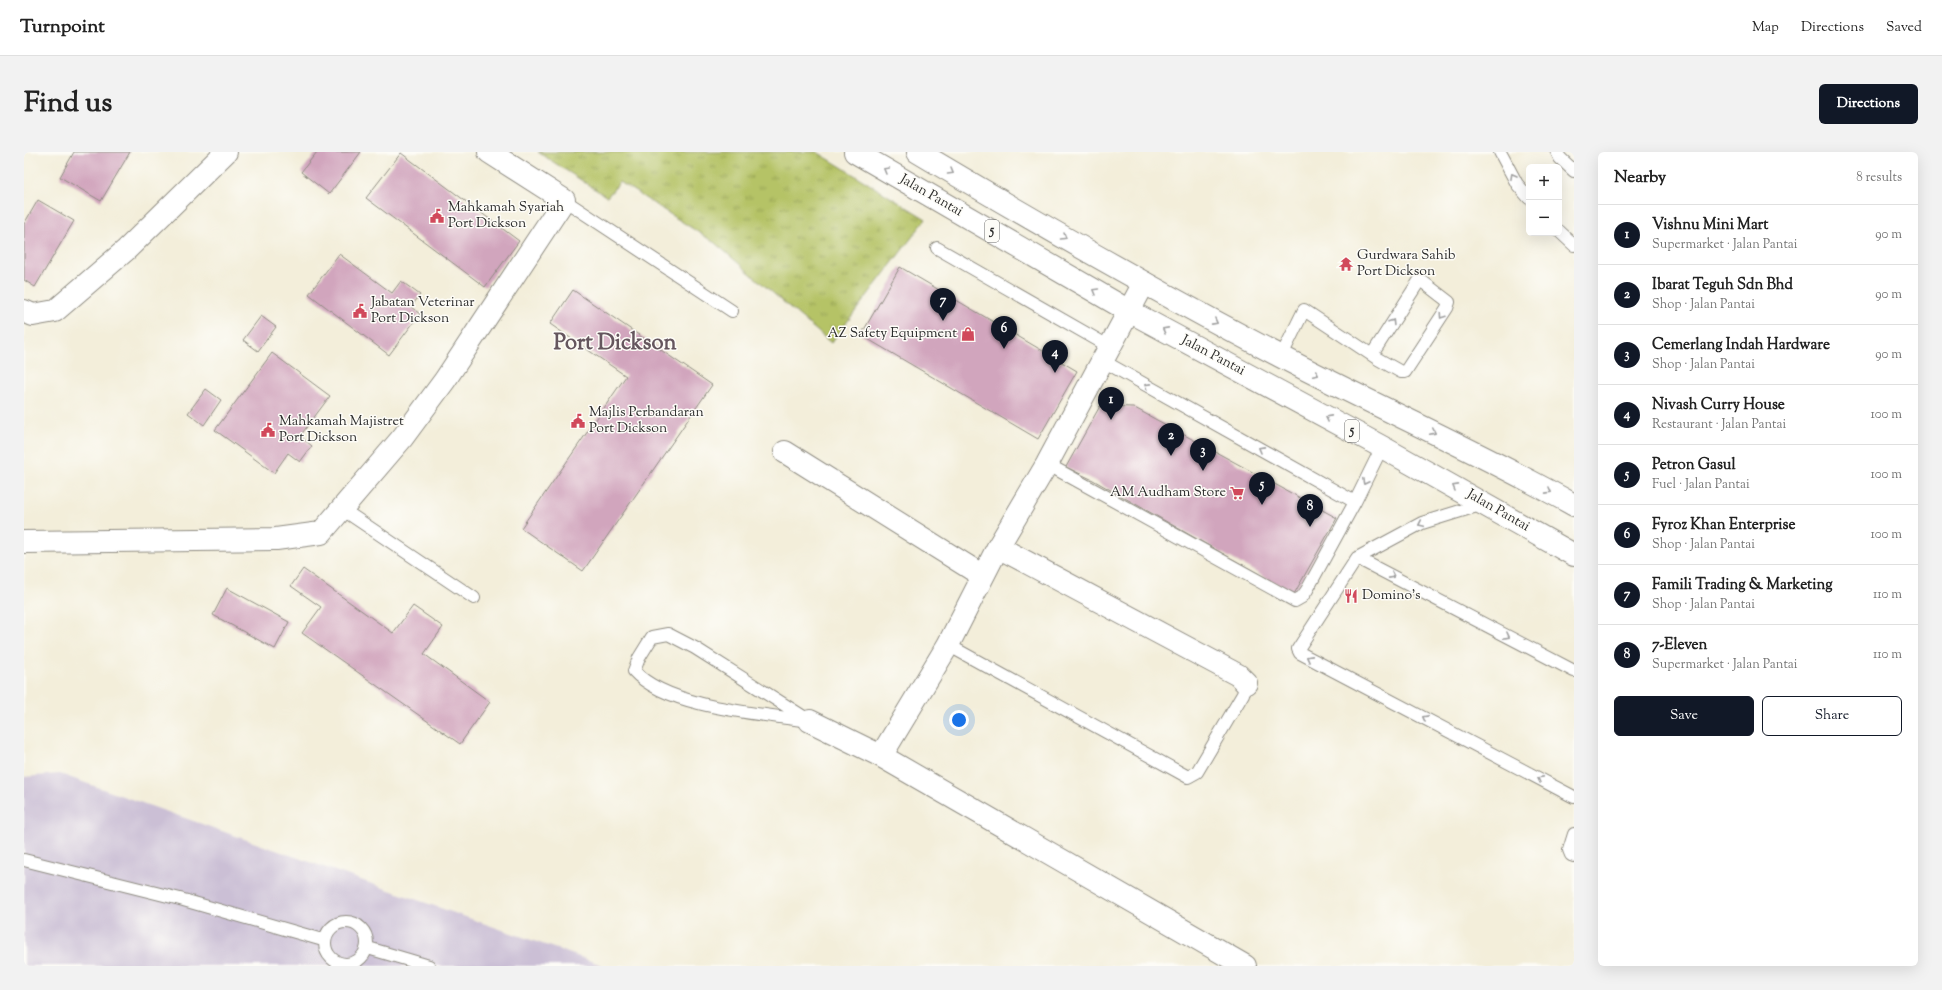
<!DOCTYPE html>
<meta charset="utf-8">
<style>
body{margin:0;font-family:"Sorts Mill Goudy",serif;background:#f2f2f2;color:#222}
.controls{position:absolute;right:12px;top:12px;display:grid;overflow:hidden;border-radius:6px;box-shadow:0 4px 16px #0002}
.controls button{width:36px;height:36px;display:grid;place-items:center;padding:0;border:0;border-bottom:1px solid #e0e0e0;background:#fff;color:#222;font:20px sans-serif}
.you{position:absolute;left:935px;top:568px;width:14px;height:14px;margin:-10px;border:3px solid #fff;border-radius:50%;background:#1a73e8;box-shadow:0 0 0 6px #1a73e833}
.badge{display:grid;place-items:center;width:26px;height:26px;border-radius:50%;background:#111827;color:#fff;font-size:13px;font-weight:700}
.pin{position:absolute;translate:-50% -33px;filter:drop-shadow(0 1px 2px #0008)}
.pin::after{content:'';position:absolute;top:21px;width:14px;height:12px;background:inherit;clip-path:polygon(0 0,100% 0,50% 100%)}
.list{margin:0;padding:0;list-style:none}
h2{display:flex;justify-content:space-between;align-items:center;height:52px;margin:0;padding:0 16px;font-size:17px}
h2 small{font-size:13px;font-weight:400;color:#767676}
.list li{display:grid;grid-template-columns:26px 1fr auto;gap:12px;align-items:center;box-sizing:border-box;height:60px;padding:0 16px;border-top:1px solid #e0e0e0}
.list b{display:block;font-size:15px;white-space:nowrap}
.list p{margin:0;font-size:13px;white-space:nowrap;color:#767676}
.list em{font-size:13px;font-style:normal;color:#767676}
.actions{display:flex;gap:8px;padding:12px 16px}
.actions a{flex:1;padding:9px 0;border:1px solid #111827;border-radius:6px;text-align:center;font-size:14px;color:#111827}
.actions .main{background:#111827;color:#fff}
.map{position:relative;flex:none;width:1550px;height:814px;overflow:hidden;border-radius:6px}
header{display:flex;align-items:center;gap:24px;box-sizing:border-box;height:56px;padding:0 20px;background:#fff;border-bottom:1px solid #e0e0e0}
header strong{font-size:19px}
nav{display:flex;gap:22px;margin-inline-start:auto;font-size:14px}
.intro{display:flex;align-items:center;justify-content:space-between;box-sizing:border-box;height:96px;padding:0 24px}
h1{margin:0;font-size:28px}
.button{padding:10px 18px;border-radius:6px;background:#111827;color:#fff;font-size:14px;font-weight:700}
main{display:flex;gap:24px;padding:0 24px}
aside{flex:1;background:#fff;border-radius:6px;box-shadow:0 4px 16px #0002}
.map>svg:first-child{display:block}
.industrial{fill:#cbbfd5}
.grass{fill:url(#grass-tufts);stroke:#707748}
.building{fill:#d1a5bd}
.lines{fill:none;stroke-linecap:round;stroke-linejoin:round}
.service-casing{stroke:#8f8c82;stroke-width:14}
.minor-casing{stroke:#8f8c82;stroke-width:24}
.trunk-casing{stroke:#8f8c82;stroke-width:24}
.service{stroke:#fff;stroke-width:12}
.minor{stroke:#fff;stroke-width:22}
.trunk{stroke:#fff;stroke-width:22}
.oneway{stroke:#a0a0a0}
.labels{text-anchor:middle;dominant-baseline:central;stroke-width:3;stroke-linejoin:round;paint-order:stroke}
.shield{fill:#fdfcf7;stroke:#6a6a68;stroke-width:1}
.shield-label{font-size:13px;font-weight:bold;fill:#2b2b2b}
.street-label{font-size:14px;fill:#2b2b2b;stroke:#fdfcf7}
.poi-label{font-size:14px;fill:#2b2b2b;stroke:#fdfcf7;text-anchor:start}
.town-label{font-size:22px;font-weight:bold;fill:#65565e;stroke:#fdfcf7}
</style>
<header>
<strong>Turnpoint</strong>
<nav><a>Map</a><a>Directions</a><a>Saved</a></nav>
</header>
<div class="intro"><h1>Find us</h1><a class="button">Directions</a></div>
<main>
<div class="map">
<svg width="1550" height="814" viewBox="0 0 1550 814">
<defs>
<pattern id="grass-tufts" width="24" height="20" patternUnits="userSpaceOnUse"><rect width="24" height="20" fill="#b5c366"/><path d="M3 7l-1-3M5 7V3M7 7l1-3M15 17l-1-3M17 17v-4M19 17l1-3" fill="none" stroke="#939f54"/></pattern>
</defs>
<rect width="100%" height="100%" fill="#fdfcf7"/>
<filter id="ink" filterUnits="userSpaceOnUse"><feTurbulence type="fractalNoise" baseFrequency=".025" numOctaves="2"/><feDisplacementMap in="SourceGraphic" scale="8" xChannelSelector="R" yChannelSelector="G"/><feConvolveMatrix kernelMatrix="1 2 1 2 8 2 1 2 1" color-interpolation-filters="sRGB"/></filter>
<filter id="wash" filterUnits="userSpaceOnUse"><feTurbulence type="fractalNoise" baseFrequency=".012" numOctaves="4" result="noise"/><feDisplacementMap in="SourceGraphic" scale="16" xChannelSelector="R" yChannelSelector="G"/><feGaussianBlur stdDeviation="0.9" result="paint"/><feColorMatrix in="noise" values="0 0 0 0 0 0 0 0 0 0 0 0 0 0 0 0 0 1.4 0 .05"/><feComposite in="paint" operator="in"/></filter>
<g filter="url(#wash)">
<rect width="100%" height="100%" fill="#f3eeda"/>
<path class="industrial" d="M36,622l545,192h-581v-189z"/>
<path class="grass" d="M514,0h279l109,67 -95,124 -116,-100 -95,-61 -13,15z"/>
<g id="blocks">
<path class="building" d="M50,0h56l-29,49 -41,-24z
M293,0h44l-32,42 -28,-22z
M377,1l118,88 -34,46 -119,-89z
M14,48l36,21 -39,66 -11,-7v-56z
M315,102l53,39 9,-12 19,14 -9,12 9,7 -31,41 -80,-61z
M876,115l177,104 -39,68 -177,-104z
M549,138l139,95 -129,186 -62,-43 105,-152 -76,-52z
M237,164l15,11 -18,24 -15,-11z
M248,201l58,43 -30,40 12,10 -12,16 -12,-9 -14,20 -59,-43z
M182,237l15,11 -17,25 -16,-12z
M1076,254l33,1 204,111 -43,76 -201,-114 -27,-13z
M279,417l90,64 20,-27 30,21 -19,27 66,48 -30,42 -158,-111 19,-26 -30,-21z
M203,436l62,34 -14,27 -62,-34z"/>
</g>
</g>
<g filter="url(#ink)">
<use href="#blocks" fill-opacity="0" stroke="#8f8c82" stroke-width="1"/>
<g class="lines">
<defs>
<path id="service" d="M1476,0l17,32 12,14
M1533,0l3,6 14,13
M540,48l168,111
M1535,79l15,14
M913,96l173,99
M1257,205l23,-47 74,49 23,13h4l42,-64 2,-6 -26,-20 -4,-1 -46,72 2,3
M1079,209l252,141 27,-55
M1023,312l248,137 7,-4 5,-7 48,-88
M1459,352l-61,19 -65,35 -59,91 2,4 274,144
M318,357l132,89
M1333,406l217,113
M644,482l27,14 115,73c-47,-7 -143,-13 -176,-50l5,-13 13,-21z
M924,493l240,132 9,-5 46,-78 3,-11
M1550,682l-5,16 2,5 3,1
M0,708l156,39 143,41
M301 791a21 21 0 1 1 42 0a21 21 0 1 1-42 0Z
M344,796l61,18"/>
<path id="minor" d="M0,159l9,4 22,-4 71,-61 100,-98
M761,300l198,124
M0,390l252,-3 45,-6 82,-96 42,-57 119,-180 -75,-48
M974,395l240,128 8,8
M786,569l71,35 364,210
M857,604l67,-111 50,-98 49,-83 97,-181"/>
<path id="trunk" d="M831,0l274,159 253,136 192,108
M894,0c119,71 239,140 362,204 97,51 198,95 294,149"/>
</defs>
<use href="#service" class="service-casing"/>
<use href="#minor" class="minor-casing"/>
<use href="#trunk" class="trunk-casing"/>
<use href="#service" class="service"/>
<use href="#minor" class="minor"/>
<use href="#trunk" class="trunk"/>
</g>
<defs><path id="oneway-chevron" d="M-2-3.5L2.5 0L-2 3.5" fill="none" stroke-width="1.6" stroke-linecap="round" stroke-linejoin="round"/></defs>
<g class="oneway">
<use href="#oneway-chevron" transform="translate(862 18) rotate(-150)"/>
<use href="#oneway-chevron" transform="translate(927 20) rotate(30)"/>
<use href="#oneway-chevron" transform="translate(1489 24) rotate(-119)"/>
<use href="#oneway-chevron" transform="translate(1040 85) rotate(30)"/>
<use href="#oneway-chevron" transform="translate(1071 139) rotate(-150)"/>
<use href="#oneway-chevron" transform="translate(1418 164) rotate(124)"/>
<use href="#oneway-chevron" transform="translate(1191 170) rotate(28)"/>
<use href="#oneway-chevron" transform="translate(1368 170) rotate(-58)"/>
<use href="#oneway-chevron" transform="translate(1141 178) rotate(-152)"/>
<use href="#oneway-chevron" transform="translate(1292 222) rotate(26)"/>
<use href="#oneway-chevron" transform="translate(1123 234) rotate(-151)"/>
<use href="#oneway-chevron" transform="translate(1304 266) rotate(-152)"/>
<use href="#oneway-chevron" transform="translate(1409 280) rotate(26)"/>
<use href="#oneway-chevron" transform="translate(1237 297) rotate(-151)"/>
<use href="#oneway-chevron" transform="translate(1341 330) rotate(117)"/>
<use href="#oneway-chevron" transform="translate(1431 335) rotate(-151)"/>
<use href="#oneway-chevron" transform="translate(1525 339) rotate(29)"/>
<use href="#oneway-chevron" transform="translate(1397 372) rotate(155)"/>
<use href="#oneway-chevron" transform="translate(1368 424) rotate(28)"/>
<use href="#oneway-chevron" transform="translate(1483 484) rotate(28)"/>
<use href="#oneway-chevron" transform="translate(1285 506) rotate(-152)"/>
<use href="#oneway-chevron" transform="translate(1401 566) rotate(-152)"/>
<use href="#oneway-chevron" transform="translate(1516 627) rotate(-152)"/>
</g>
</g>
<defs>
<symbol id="civic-bare" viewBox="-9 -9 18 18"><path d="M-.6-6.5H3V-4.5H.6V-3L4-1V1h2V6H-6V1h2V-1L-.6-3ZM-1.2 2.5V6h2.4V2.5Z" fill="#d1495b" stroke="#fdfcf7" stroke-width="2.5" paint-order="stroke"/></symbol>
<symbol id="temple-bare" viewBox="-9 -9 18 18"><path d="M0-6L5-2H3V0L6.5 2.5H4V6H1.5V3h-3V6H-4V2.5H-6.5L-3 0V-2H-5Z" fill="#d1495b" stroke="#fdfcf7" stroke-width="2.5" paint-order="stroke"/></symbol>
<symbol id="shop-bare" viewBox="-9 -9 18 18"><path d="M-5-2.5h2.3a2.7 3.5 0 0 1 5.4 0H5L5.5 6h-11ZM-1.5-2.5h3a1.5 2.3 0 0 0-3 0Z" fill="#d1495b" stroke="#fdfcf7" stroke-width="2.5" paint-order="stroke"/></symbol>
<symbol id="supermarket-bare" viewBox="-9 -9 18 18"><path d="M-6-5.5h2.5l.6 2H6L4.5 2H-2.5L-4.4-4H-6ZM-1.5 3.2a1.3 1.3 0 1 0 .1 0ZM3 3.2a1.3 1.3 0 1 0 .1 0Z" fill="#d1495b" stroke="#fdfcf7" stroke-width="2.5" paint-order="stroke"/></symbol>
<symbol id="restaurant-bare" viewBox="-9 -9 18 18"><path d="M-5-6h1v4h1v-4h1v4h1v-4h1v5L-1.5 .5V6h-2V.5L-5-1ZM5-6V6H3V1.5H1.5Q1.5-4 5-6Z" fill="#d1495b" stroke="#fdfcf7" stroke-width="2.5" paint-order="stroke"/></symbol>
</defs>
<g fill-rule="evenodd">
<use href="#civic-bare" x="403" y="54" width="20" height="20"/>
<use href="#temple-bare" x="1312" y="102" width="20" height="20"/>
<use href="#civic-bare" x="326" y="149" width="20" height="20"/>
<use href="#shop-bare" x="934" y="172" width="20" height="20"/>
<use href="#civic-bare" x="544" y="259" width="20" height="20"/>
<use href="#civic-bare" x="234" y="268" width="20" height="20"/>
<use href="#supermarket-bare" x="1203" y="331" width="20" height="20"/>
<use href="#restaurant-bare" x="1317" y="434" width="20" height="20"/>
</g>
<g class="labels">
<g class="shield">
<rect x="961" y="68" width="14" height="22" rx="3"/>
<rect x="1321" y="268" width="14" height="22" rx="3"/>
</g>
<g class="shield-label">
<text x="968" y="79">5</text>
<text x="1328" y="279">5</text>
</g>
<g class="street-label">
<text transform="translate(907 44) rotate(30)">Jalan Pantai</text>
<text transform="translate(1189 204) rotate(28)">Jalan Pantai</text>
<text transform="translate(1474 359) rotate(30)">Jalan Pantai</text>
</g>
<g class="poi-label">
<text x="424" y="56">Mahkamah Syariah<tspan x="424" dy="16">Port Dickson</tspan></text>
<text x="1333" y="104">Gurdwara Sahib<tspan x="1333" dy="16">Port Dickson</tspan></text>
<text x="347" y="151">Jabatan Veterinar<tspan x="347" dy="16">Port Dickson</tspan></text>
<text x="933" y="182" text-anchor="end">AZ Safety Equipment</text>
<text x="565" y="261">Majlis Perbandaran<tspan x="565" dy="16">Port Dickson</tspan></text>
<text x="255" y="270">Mahkamah Majistret<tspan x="255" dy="16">Port Dickson</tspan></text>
<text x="1202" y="341" text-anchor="end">AM Audham Store</text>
<text x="1338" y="444">Domino's</text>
</g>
<g class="town-label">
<text x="591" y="192">Port Dickson</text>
</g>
</g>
</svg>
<div class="controls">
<button>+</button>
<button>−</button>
</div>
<div class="you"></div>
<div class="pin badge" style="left:1087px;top:268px">1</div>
<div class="pin badge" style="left:1147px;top:304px">2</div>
<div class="pin badge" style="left:1179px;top:319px">3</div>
<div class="pin badge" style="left:1031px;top:221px">4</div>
<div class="pin badge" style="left:1238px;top:353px">5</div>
<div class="pin badge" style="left:980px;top:197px">6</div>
<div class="pin badge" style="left:919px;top:169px">7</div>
<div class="pin badge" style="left:1286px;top:375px">8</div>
</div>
<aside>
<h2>Nearby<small>8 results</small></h2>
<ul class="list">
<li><span class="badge">1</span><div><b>Vishnu Mini Mart</b><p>Supermarket · Jalan Pantai</p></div><em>90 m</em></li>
<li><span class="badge">2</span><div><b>Ibarat Teguh Sdn Bhd</b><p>Shop · Jalan Pantai</p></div><em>90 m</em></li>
<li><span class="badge">3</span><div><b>Cemerlang Indah Hardware</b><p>Shop · Jalan Pantai</p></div><em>90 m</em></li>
<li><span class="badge">4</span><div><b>Nivash Curry House</b><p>Restaurant · Jalan Pantai</p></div><em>100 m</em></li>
<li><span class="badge">5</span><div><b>Petron Gasul</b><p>Fuel · Jalan Pantai</p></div><em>100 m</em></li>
<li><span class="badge">6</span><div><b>Fyroz Khan Enterprise</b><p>Shop · Jalan Pantai</p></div><em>100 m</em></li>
<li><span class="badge">7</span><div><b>Famili Trading &amp; Marketing</b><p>Shop · Jalan Pantai</p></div><em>110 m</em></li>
<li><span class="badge">8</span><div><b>7-Eleven</b><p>Supermarket · Jalan Pantai</p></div><em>110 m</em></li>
</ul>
<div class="actions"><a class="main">Save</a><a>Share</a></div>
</aside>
</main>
